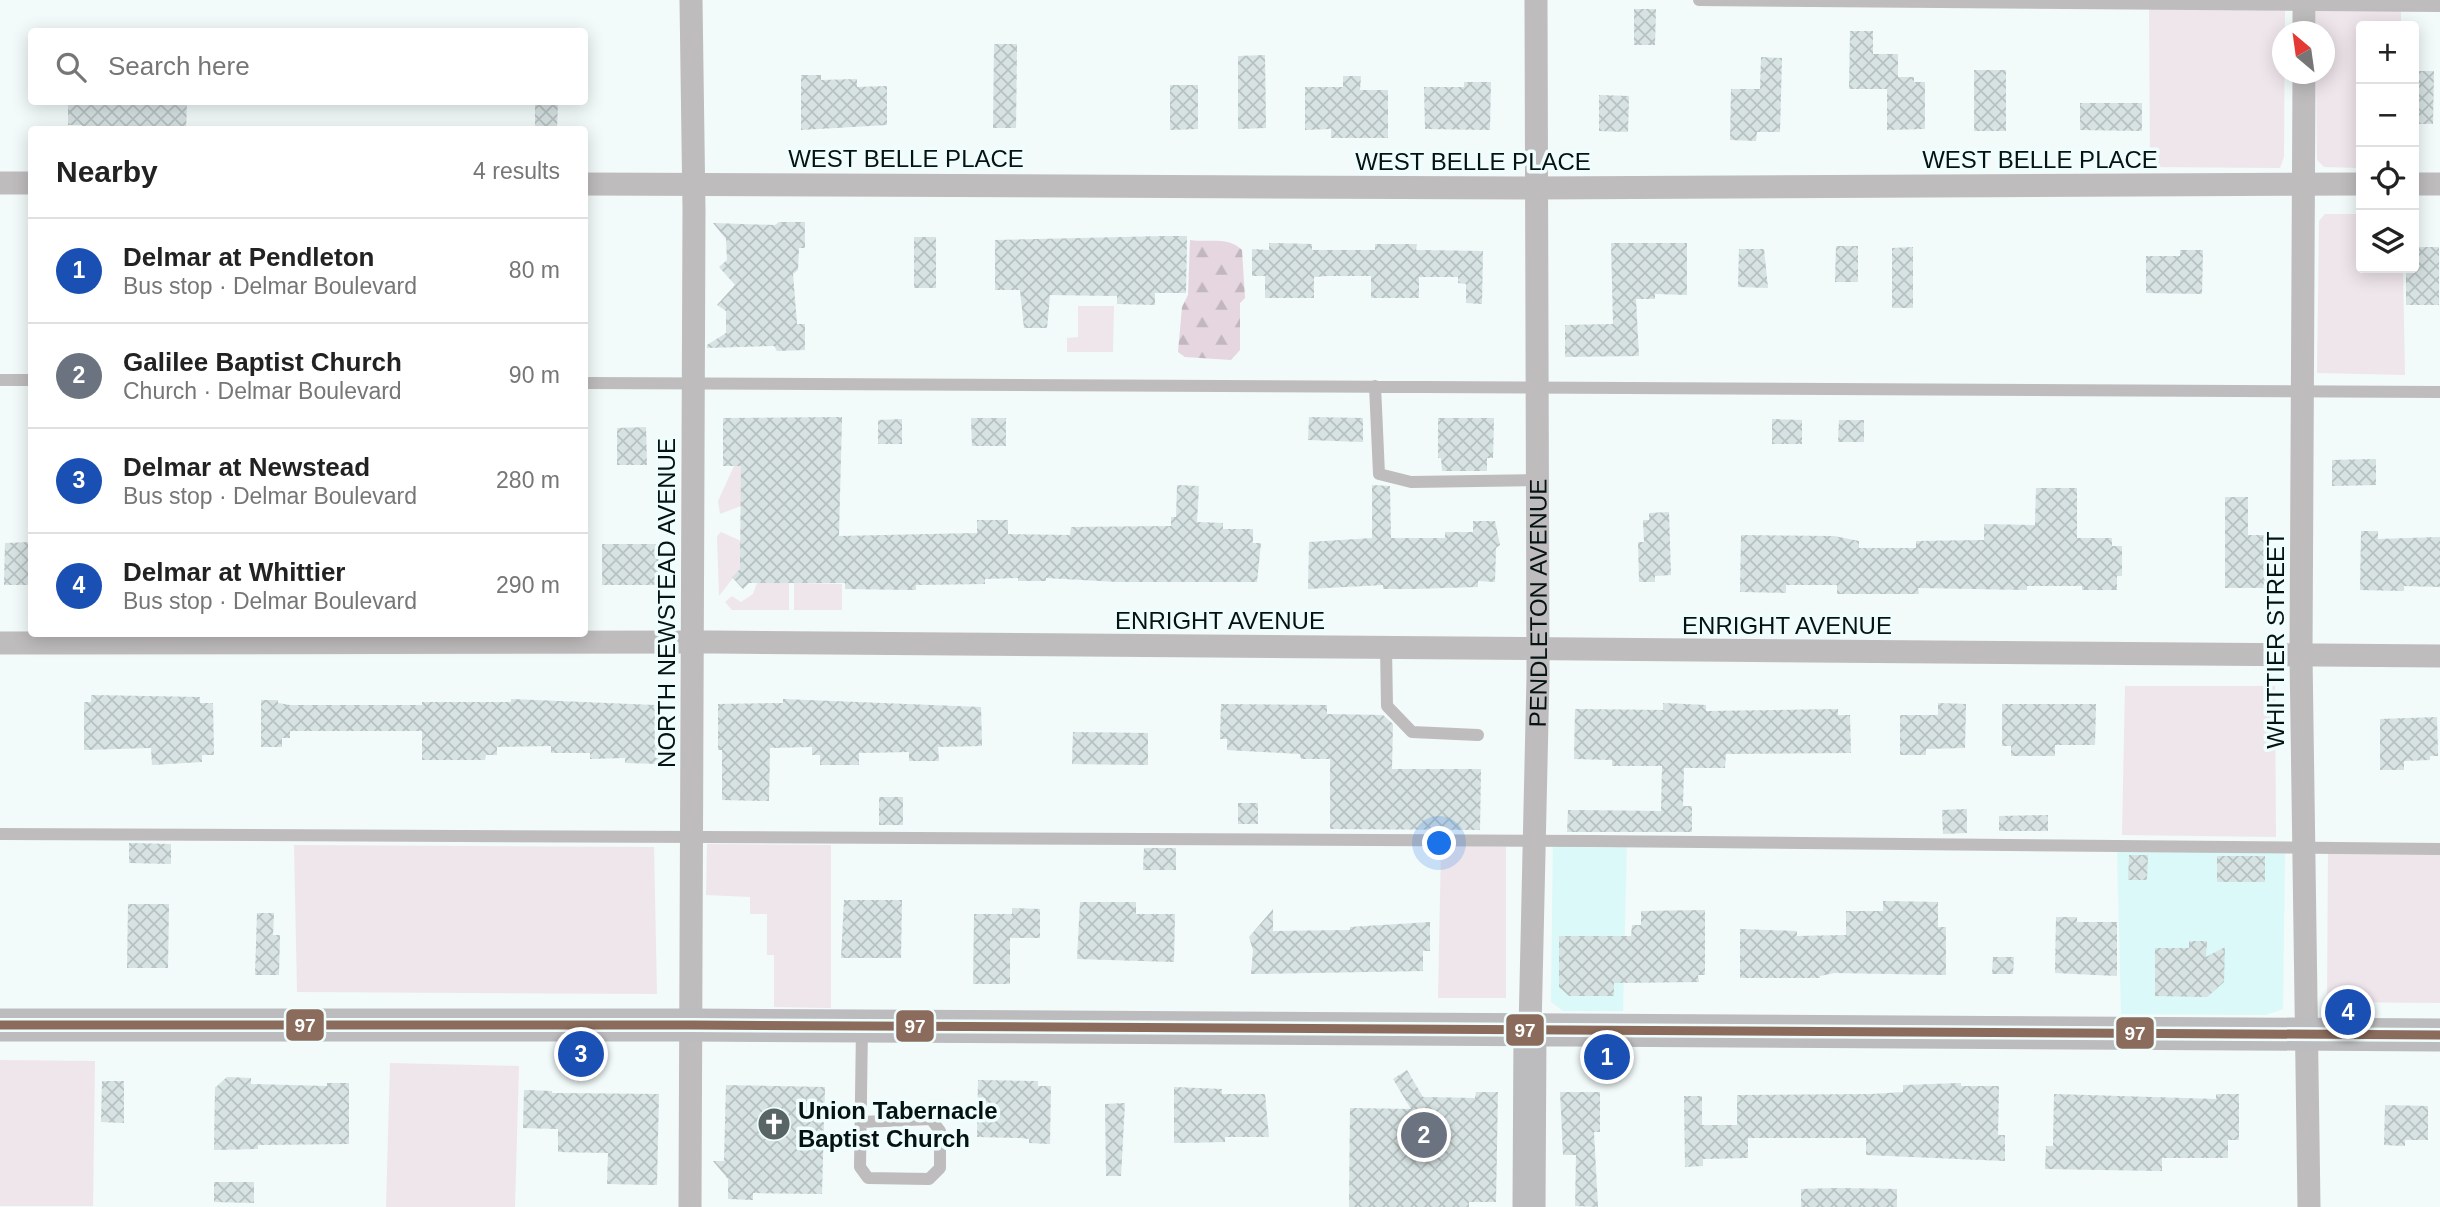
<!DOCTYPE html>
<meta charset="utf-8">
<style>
body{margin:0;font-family:Helvetica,sans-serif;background:#f6f6f6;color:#222}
.controls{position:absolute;right:21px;top:21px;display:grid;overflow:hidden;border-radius:7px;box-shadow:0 4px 18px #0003}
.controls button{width:63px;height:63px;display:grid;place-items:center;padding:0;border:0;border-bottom:2px solid #e0e0e0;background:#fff;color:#222;font:35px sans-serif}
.compass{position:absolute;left:2272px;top:21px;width:63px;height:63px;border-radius:50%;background:#fff;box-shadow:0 4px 18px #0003;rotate:331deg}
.you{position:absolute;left:1440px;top:844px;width:24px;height:24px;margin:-18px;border:5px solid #fff;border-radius:50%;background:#1a73e8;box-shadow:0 0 0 10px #1a73e833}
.badge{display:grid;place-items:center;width:46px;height:46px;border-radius:50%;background:#596464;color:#fff;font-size:23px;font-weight:700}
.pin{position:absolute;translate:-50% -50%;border:4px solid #fff;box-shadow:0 2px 7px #0006}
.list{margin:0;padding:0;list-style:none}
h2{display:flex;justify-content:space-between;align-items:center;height:91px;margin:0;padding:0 28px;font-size:30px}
h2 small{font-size:23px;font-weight:400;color:#767676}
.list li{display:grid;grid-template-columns:46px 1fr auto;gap:21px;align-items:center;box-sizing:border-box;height:105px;padding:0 28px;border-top:2px solid #e0e0e0}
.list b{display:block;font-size:26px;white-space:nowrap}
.list p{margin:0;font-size:23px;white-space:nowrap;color:#767676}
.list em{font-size:23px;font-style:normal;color:#767676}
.icon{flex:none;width:38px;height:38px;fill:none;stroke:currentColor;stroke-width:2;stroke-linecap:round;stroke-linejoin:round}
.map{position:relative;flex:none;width:2440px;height:1207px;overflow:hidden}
.search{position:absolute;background:#fff;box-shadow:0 4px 18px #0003;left:28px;top:28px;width:560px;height:77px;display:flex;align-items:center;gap:18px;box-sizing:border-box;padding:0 24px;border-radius:7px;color:#767676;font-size:26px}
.panel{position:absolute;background:#fff;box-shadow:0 4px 18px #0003;left:28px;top:126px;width:560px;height:511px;border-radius:7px}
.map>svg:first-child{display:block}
.built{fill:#dbf9f8}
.green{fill:#efe6ec}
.forest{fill:url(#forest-firs)}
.building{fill:url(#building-cross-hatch)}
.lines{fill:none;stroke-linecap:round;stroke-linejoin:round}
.lane{stroke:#bfbcbe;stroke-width:12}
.street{stroke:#bfbcbe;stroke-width:23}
.secondary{stroke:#bcbbbd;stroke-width:33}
.bus-1-casing{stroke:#effefd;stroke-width:14}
.bus-1{stroke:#8b6b5b;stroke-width:9}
.labels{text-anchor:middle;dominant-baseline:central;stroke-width:7;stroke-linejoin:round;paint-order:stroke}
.street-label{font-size:24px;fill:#061313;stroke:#effefd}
.poi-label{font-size:24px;font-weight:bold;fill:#061313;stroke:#effefd;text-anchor:start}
.line-badge{stroke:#effefd;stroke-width:2.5}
.badge-label{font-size:19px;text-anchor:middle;font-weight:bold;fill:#fff}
</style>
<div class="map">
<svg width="2440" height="1207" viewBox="0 0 2440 1207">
<defs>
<pattern id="forest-firs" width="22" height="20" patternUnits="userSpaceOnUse" patternTransform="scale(1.75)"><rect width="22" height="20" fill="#e5d6e0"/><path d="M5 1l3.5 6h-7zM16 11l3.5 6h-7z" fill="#c3b7bf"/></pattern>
<pattern id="building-cross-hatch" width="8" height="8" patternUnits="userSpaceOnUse" patternTransform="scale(1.75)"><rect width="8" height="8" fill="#d7e2e2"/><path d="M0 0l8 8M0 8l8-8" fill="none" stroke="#b7c1c1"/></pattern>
</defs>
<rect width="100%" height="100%" fill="#f2fafa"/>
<path class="built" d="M1553,835l74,2 -4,174h-60l-12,-9z
M2117,850l168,2 -2,157 -17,6 -145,-1z"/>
<path class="green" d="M2149,8l136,2 -1,147 -4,11 -130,-1z
M2316,10l85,1v15h-40v142l-37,-1 -7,-7 -1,-86h8v-42l-8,-1z
M2325,214h36v54h42l2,107 -88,-2 2,-152z
M1078,306h36l-1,46h-46v-14l11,-1z
M734,466h14l-7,40 -21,8 -2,-13z
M721,532l20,9 -1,28 -21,27 -2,-60z
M757,583h32v27h-57l-7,-8 7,-6 9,6 12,-8z
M794,583l48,1v26h-48z
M2125,686h150l1,151 -154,-2z
M707,844l124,1v163l-57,-1v-52h-7v-41h-17v-17l-44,-2z
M294,845l360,2 3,147 -360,-2z
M1441,846l65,1v151h-68z
M2328,852h112v151l-113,-1z
M0,1060l95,1 -2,145h-93z
M390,1063l129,3 -4,141h-129z"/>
<path class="forest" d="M1190,240c19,3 38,-4 52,10l3,48 -5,5v47l-9,10 -46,-3 -7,-5 4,-45 6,-12z"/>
<path class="building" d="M1634,9h22l-1,36h-21z
M1850,31h23v23h25v23h16v5h11v47l-38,1v-41h-38z
M994,44h23l-1,84h-23z
M1265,55l1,73 -28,1v-73z
M1761,57l21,1 -2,74h-23l-1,9 -26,-1 1,-51h29z
M1974,70h32v61h-32z
M2414,71h20l-1,53h-19z
M801,75h20v5l36,-1v8l30,-1v39l-86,5z
M1343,76h18l-1,14h28v48h-57v-9l-26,1v-43h38z
M1464,82h27l-1,48 -65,-1 -1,-42h40z
M1170,85h28v44l-28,1z
M1599,95l30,1 -1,36 -29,-1z
M68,102h119l-1,28h-104v-5h-14z
M535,102h23l-1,26 -22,-1z
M2080,103h62v28l-62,-1z
M779,222h26v26h-6l-1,22 -5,4 4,50h8v26l-28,1 -3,-5 -67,2v-3l19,-12v-22l-9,-6 18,-20 -16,-18 8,-7 -1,-21 -13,-16 62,2z
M1166,236h21l-1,57h-31v12l-38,-1v-8l-67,-1 -3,33h-23l-4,-38h-25v-50z
M914,237h22v51h-22z
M1269,243l43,1v6h63v-6h42l-1,6 67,1 -1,53 -16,-1v-19l-8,-1v-6h-39v21h-48v-22h-43l-14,1v21h-49v-22h-13v-27l17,1z
M1611,243h76v52l-32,-1v5h-19l3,57 -74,1v-32l48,-1z
M1836,246h22v36h-23z
M1913,247v61h-21v-60z
M2414,247h25v58h-33v-37h8z
M1739,249h25l4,39 -30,-1z
M2180,250h23l-1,44 -56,-1v-37h34z
M842,417l-3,119 138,-3v-13h31v14l62,1 1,-8 100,-1v-9h5l1,-32 22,1 -2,36 26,1v6h30v14h8l-4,39h-140l-71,-4v3h-28v-3l-33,1v5l-69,1v5l-71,-1v-6h-96l-6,6 -11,-12 8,-8 1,-103h-18v-48z
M1309,417l54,1v24l-55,-2z
M971,418h35v28h-34z
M1438,418h56l-1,40h-6v13h-45l-1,-13h-3z
M902,419v25h-24v-24z
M1772,419l30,1v24h-30z
M1839,420h25v22h-26z
M646,427l1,38h-30v-37z
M2376,459v26l-44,1v-26z
M1372,485l18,1 1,52h54v-6h28v-11h22l5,24 -4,3 -1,34 -17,-1v6l-65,2h-30v-4l-75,4 1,-47 63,-4z
M2036,488h41v50h35v8h10v30h-5v14h-35v-4h-55v4l-109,-2 1,6h-82v-9h-51v8l-46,-1 1,-57 93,1 25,5v7h57v-7l68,-1v-16l51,1z
M2225,497h23v38h23v53h-46z
M1669,512l2,63 -16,1v6h-16l-1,-40h6l-1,-22h6v-7z
M2361,531h17v8l62,-2v50l-36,-1v5l-44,-1z
M32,542v43h-28l1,-42z
M602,544h57l-1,41h-56z
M91,695l109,2v6h13l1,52h-12v7l-50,3 -1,-17 -67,2v-48h7z
M511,699l144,6v35h6l-1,24 -35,-1v-5l-35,1v-6h-39v-7l-54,1v8h-11l-1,5h-63v-29h-132v7h-8v9h-21v-47h17v3l12,2h132v-3h89z
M783,699l198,8 1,39 -44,1 1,14h-30v-9l-50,1v12h-39v-10h-8v-8l-42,1 -1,53 -47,-1v-50h-4v-46l65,-1z
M1663,703l43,2v6l132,-2v6h12l1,38 -125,1 -1,14h-41l-1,38h9v26h-125l1,-22 93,1 1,-45h-50v-6l-38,-1 1,-50 88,1z
M1938,703l28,1 -1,44 -39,1v6h-26v-40h38z
M1221,704l106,1v9l56,1 10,9 -1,45h89l-1,61 -150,-1v-70h-29l-1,-5 -73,-4v-11h-7z
M2002,704h94l-1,41h-40v11h-44v-10h-9z
M2437,717l1,39h-8v4l-26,1v9h-24v-51z
M1073,732l75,1v32l-76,-1z
M879,797h24v28h-24z
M1238,803h20v21h-20z
M1967,809v24l-24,1 -1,-24z
M2048,815v16h-49v-15z
M129,843l42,1v20l-42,-1z
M1144,848h32v22h-33z
M2129,855h19l-1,25h-19z
M2217,856h48v26h-48z
M844,900h58l-1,58h-60z
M1883,901l55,1v25h8v48l-112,-2 -14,3v2h-80v-49l57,2v5l49,-1v-24h37z
M1080,902h56v12h39l-1,48 -97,-3z
M128,904h41l-1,64h-41z
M1012,908l28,1v29h-30v46h-37l1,-70h38z
M1273,909v22l77,-1v-3l80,-5v29h-7v20l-172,3 2,-24 -4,-13z
M1705,910v65h-7l1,7 -85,1v13h-45l-10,-9v-51h72l1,-11h9v-14z
M257,913h17l-1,22h7l-1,40h-24z
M2056,917h21v5h40v54l-62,-3z
M2189,941h18l-1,16 19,-10 -1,35 -17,15 -52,-1v-48h34z
M1993,957h21l-1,17h-21z
M1407,1070l16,27 52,1 1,-6h22l-2,110h-27v5h-120l1,-99 61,1 -18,-30z
M227,1077l24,1v6l76,2v-3h22v61l-91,1v4l-44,1 1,-62z
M978,1080l60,1v5h13l-1,58 -21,-1v-4l-8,-1 -44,-1z
M102,1081h22v42l-23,-1z
M1961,1083v3h38l-1,49h7v26l-139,-6v-17h-118v20l-45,1v7l-18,1 -1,-71h18v29h35v-30l135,-1 31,-2v-7z
M726,1085l99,2 -3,107 -69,-1v7l-25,-1v-20l-15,-18h11z
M1174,1087l48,2v5h43l4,43h-44v5l-51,1z
M524,1090l28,1v2l107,1 -2,91 -50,-1 1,-31 -50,-1v-23l-35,-1z
M1560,1092h40v40h-6l4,75 -23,-1 1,-51h-13z
M2054,1094l162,5v-5h23v46h-11v18h-66v13l-117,-2 1,-23h7z
M1125,1103l-4,73h-15l-1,-72z
M2385,1105l43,1v34h-23v6l-21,-1z
M214,1182h40v21l-40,-1z
M1836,1188l61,1v18h-96v-18z"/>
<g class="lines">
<path class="lane" d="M1699,0l741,6
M0,380h32
M584,383l1856,9
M1375,386l4,88 32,8 127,-2
M1386,647l1,59 25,26 66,3
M0,834l1593,7 847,8
M861,1122l70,-3 9,12v37l-11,11 -61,-1 -8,-11 2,-141"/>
<g class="street">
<path d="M2304,0v32"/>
<path d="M2304,74l-3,581 8,552"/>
<path d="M0,183h32"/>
<path d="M584,184l953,4 824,-4"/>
<path d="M2414,184h26"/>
<path d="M0,643l714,-1 1726,14"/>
<path id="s1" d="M1530,1030l8,-354 -2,-676"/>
<path d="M690,1207l4,-997 -3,-210"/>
</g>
<path class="secondary" d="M0,1025h691l1749,10
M1529,1207l1,-177"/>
<defs>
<path id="bus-1" d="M0,1025h691l1749,10"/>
</defs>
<use href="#bus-1" class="bus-1-casing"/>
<use href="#bus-1" class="bus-1"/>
</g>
<defs>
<symbol id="church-disc" viewBox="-11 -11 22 22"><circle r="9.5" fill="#596464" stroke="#effefd"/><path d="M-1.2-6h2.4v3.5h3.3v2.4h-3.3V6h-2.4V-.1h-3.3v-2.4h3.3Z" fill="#fff"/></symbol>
</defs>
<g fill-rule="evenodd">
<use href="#church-disc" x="755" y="1105" width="38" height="38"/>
</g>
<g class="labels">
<g class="street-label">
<text x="906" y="158">WEST BELLE PLACE</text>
<text x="2040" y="159">WEST BELLE PLACE</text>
<text x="1473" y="161">WEST BELLE PLACE</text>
<text transform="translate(666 603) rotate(-90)">NORTH NEWSTEAD AVENUE</text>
<text stroke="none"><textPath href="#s1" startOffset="427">PENDLETON AVENUE</textPath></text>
<text x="1220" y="620">ENRIGHT AVENUE</text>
<text x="1787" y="625">ENRIGHT AVENUE</text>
<text transform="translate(2275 640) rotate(-90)">WHITTIER STREET</text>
</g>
<g class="poi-label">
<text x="798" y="1110">Union Tabernacle<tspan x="798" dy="28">Baptist Church</tspan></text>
</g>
</g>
<g class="line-badge">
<rect x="285" y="1008" width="40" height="34" rx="7" fill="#8b6b5b"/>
<rect x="895" y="1009" width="40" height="34" rx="7" fill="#8b6b5b"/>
<rect x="1505" y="1013" width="40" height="34" rx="7" fill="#8b6b5b"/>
<rect x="2115" y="1016" width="40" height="34" rx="7" fill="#8b6b5b"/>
</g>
<g class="badge-label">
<text x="305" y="1032">97</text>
<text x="915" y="1033">97</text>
<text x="1525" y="1037">97</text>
<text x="2135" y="1040">97</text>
</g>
</svg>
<div class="controls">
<button>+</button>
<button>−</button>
<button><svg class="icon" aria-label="locate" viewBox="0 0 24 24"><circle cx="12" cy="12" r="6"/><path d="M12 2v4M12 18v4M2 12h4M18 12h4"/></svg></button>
<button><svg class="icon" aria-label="layers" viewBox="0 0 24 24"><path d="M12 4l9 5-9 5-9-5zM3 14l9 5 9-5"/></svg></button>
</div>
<svg class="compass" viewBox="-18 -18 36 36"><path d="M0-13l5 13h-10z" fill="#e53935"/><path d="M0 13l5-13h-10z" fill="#767676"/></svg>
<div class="you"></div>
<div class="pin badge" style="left:1607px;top:1057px;background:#1a4fb4">1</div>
<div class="pin badge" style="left:1424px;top:1135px;background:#6b7280">2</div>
<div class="pin badge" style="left:581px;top:1054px;background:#1a4fb4">3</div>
<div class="pin badge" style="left:2348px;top:1012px;background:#1a4fb4">4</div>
<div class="search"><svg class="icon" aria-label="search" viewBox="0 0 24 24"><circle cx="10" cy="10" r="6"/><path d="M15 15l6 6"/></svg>Search here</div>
<section class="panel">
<h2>Nearby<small>4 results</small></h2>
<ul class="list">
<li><span class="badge" style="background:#1a4fb4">1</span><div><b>Delmar at Pendleton</b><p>Bus stop · Delmar Boulevard</p></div><em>80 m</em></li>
<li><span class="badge" style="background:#6b7280">2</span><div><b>Galilee Baptist Church</b><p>Church · Delmar Boulevard</p></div><em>90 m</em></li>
<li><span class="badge" style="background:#1a4fb4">3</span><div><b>Delmar at Newstead</b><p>Bus stop · Delmar Boulevard</p></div><em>280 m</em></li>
<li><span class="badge" style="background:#1a4fb4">4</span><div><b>Delmar at Whittier</b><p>Bus stop · Delmar Boulevard</p></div><em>290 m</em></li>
</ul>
</section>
</div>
